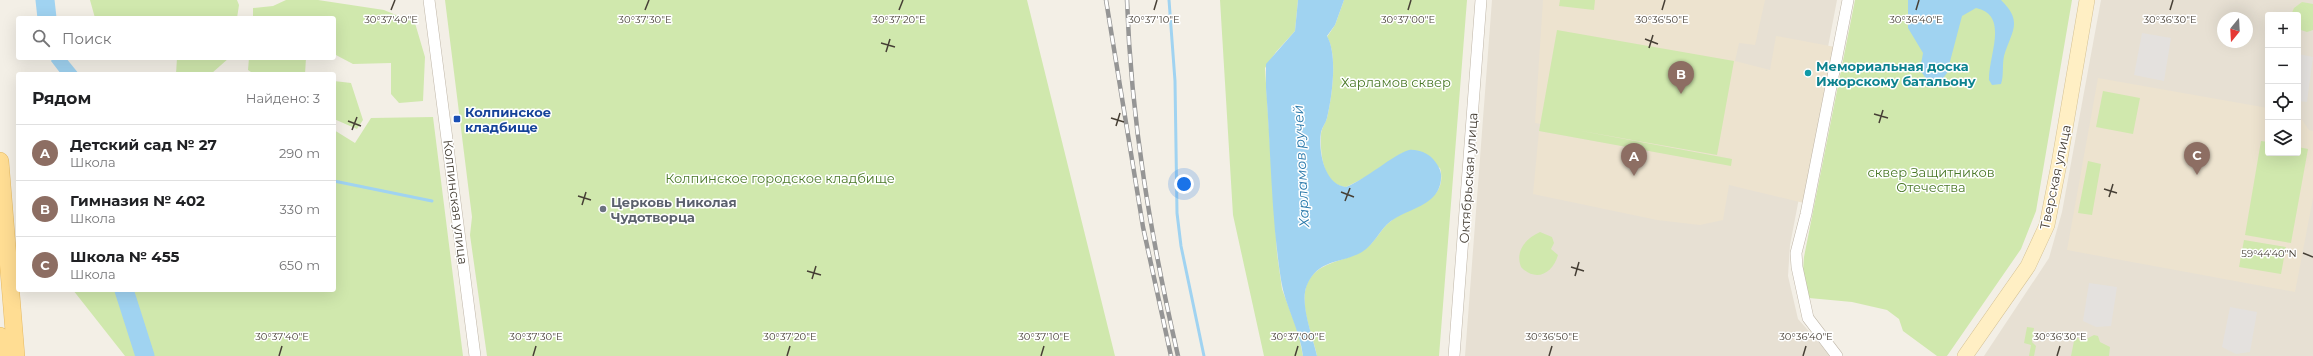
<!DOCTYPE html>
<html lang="ru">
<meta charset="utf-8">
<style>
body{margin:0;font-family:Montserrat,sans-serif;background:#f2f2f2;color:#202124}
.controls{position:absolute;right:12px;top:12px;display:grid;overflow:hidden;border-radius:4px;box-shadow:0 4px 16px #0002}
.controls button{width:36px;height:36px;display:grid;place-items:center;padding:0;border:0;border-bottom:1px solid #e0e0e0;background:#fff;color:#202124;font:20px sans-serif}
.compass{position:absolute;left:2217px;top:12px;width:36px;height:36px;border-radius:50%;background:#fff;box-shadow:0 4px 16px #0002;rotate:198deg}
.you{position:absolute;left:1184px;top:184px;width:14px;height:14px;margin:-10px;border:3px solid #fff;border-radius:50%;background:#1a73e8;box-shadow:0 0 0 6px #1a73e833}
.badge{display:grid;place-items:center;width:26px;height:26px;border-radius:50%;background:#fd2e12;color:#fff;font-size:13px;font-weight:700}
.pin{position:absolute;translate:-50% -33px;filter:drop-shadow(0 1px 2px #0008)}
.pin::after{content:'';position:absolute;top:21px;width:14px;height:12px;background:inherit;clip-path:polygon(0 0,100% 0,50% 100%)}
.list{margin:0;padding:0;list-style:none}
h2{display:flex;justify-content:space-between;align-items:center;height:52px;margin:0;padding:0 16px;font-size:17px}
h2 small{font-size:13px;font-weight:400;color:#757577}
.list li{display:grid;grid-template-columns:26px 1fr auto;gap:12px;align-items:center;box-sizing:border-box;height:56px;padding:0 16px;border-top:1px solid #e0e0e0}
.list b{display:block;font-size:15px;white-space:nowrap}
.list p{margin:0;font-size:13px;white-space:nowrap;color:#757577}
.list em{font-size:13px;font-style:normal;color:#757577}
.icon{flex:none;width:22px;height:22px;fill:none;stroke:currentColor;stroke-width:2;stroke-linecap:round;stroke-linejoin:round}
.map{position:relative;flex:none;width:2313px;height:356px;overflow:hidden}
.search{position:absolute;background:#fff;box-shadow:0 4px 16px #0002;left:16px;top:16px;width:320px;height:44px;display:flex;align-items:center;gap:10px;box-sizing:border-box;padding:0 14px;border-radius:4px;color:#757577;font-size:15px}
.panel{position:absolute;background:#fff;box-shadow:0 4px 16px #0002;left:16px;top:72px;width:320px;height:220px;border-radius:4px}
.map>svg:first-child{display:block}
.residential{fill:#e7e0d3;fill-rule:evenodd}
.education{fill:#ede3cf}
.green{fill:#d0e8ad}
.parking{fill:#e4e1de}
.water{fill:#a0d3f1}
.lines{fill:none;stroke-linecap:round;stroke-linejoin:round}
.stream{stroke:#a0d3f1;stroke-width:3}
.river{stroke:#a0d3f1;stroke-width:19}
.street-casing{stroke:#bfb6a8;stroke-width:12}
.secondary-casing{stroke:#d4c194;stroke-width:16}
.primary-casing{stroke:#e5b961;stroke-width:18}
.street{stroke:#fff;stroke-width:11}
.secondary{stroke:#ffefc4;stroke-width:15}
.primary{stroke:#ffdd93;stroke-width:17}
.rail-casing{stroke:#959595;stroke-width:4.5}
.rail{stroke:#fff;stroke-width:3;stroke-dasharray:9;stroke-linecap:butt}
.ticks{fill:none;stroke:#463f35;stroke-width:1.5}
.culture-dot{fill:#0f9aa8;stroke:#fff;stroke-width:1.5}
.transit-dot{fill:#1a4fb4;stroke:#fff;stroke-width:1.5}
.worship-dot{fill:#6b7280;stroke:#fff;stroke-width:1.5}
.labels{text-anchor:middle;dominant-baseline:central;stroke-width:3;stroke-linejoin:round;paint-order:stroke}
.culture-label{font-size:13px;font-weight:bold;fill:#0d838f;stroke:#fff;text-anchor:start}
.park-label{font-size:13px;fill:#497827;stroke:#fff}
.transit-label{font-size:13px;font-weight:bold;fill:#164399;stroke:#fff;text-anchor:start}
.street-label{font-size:13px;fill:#463f35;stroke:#fff}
.worship-label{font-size:13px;font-weight:bold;fill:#5b616d;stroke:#fff;text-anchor:start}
.water-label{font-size:14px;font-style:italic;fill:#2b7aab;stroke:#fff}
.ticks-label{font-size:10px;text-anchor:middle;fill:#463f35;stroke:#fff;stroke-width:3;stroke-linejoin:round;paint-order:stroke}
</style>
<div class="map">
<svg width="2313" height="356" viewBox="0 0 2313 356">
<rect width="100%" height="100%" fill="#f3efe6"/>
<path class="residential" d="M1492,0h345l-47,245 -2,31 10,43 33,37h-366z
M2101,0h212v356h-329l65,-98 13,-46zM2268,15h30v138h-30zM2223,18h24v24h-24z"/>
<path class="education" d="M1543,0h222l-10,45 -16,-2 -4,18 35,9 6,-34 59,11 -31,156 -75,-18 -6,35 -23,5 -43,-5 -124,-26 6,-63 191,34 2,-6 -197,-36z
M2098,78l170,30v45h30v-39l11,16 4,1v67l-18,94 -228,-42z"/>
<path class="green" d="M90,0h147l2,5 -2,13h-142z
M286,0h32l66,10 31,13 10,34 -2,44 -24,2 -8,-9v-31l-38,1 -19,-10v-36h-81v-10l20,-2z
M445,0h582l88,356h-628l-17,-121 2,-18z
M1220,0h78l-3,31 -19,21 -11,16 12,185 5,36 16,43 5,24h-39l-31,-141z
M1344,0h123l-28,356h-122c-4,-21 -17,-47 -11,-69 8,-26 37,-24 56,-36 13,-7 18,-22 29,-30 20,-16 58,-19 49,-53l-38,-15 -36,24 -20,10c-23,-2 -26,-33 -25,-52 0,-6 4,-11 6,-17 5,-21 11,-64 0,-81l8,-12z
M1560,0h35l-1,10 -35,-4z
M1855,0h217l-36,211 -15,38 -74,107h-10l-34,-25 -4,-12 -12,-9 -35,-8 -43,-4 -6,-28 1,-13z
M2302,2l11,2v26l-6,2 -9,-3v-14h-7l3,-7z
M1557,30l177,31 -17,94 -141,-25 156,29 -1,7 -192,-35z
M177,58h52l-17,15 -36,1z
M249,58h57l-1,16h-51l-6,-4z
M334,81l17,2 12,37 -6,9 -23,-10z
M2103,91l37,7 -7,36 -37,-7z
M433,117l30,239h-338l-52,-66h261v-160l21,13 16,-25z
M2261,141l7,1v11h30v-6l10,2 -17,94 -46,-8z
M2088,161l13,3 -9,51 -14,-2z
M1540,232l12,5 2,6 -3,6 7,6c-5,18 -22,28 -37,12 -6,-16 4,-28 19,-35z
M2244,240l42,7 -5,27 -42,-7z
M2027,327l7,1 -2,14 4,4 -2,10h-5l2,-11 -7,-2z
M2094,335l4,1 2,6 10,5 -1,9h-38l4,-20 7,5z"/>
<path class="parking" d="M2142,33l29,5 -7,43 -30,-6z
M2298,54l15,3 -6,45 -9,-1z
M2089,283l28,4 -6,39 -15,1 -13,-6z
M2230,307l27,5 -7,40 -14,2 -14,-7z"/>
<path class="water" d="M1298,0h46l-9,25 -8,11c11,19 5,61 0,82 -1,5 -5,9 -6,14 -3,18 3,53 25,55 19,-7 48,-33 63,-37 8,-1 19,3 24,9 5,6 9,12 8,19 0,8 -4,16 -10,21 -12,10 -28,13 -40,22 -12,9 -16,23 -29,31 -21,12 -43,6 -55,33 -8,18 6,52 10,71h-14c-3,-26 -18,-50 -22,-76 -10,-63 -10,-129 -15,-192v-24l29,-33z
M1908,0h93c23,22 10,32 3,56 -2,9 0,20 -3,28l-9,1 -3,-5c-1,-24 21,-65 -13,-72l-14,8 -15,57 -6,8 -5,3 -9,-4 -7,-10 3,-17 -15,-25z
M53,58h13l13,16h-18l-10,-13z"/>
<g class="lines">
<path class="stream" d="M1169,0l6,81 2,132 4,33 23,110
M334,181l98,20"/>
<path class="river" d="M45,0l2,18
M124,290l21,66"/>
<defs>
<path id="street" d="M429,0l46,356
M1454,356l27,-356
M1837,356l-29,-38 -11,-51 -1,-14 10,-39 42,-214"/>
<path id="secondary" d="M1965,356l63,-90 19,-41 12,-61 28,-164"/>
<path id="primary" d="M0,161l16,195
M0,336l2,20"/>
</defs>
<use href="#street" class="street-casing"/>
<use href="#secondary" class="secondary-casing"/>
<use href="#primary" class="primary-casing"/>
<use href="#street" class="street"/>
<use href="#secondary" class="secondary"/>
<use href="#primary" class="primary"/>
<defs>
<path id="rail" d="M1106,0l37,227 28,129
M1127,0c4,121 24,238 51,356"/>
</defs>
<use href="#rail" class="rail-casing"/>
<use href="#rail" class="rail"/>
</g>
<path class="ticks" d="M391,10l4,-10M645,10l4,-10M899,10l4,-10M1154,10l3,-10M1408,10l3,-10M1662,10l3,-10M1916,10l3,-10M2170,10l3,-10M1645,39l13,5M881,43l14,4M1649,48l4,-13M886,52l4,-13M1874,114l14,4M1111,118l13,4M348,121l13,5M1879,123l4,-13M1116,126l4,-13M352,130l5,-13M2104,189l13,4M1341,192l13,5M578,196l13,4M2109,197l4,-13M1345,201l5,-13M582,205l4,-13M2303,253l10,4M1571,267l13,4M807,271l14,4M1575,276l4,-14M812,279l4,-13M279,356l3,-10M533,356l3,-10M787,356l3,-10M1041,356l3,-10M1295,356l3,-10M1549,356l3,-10M1803,356l3,-10M2057,356l3,-10"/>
<circle class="culture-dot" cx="1808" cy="73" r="4"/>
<rect class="transit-dot" x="453" y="115" width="8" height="8" rx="2"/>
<circle class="worship-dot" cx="603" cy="209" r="4"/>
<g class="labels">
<g class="culture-label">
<text x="1816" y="66">Мемориальная доска<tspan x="1816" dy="15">Ижорскому батальону</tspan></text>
</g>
<g class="park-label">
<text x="1396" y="82">Харламов сквер</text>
<text x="1931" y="172">сквер Защитников<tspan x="1931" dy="15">Отечества</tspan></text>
<text x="780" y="178">Колпинское городское кладбище</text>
</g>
<g class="transit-label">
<text x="465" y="112">Колпинское<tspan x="465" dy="15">кладбище</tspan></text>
</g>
<g class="street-label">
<text transform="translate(2055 177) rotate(-78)">Тверская улица</text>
<text transform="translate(1468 178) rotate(-86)">Октябрьская улица</text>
<text transform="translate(456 202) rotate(83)">Колпинская улица</text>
</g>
<g class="worship-label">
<text x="611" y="202">Церковь Николая<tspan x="611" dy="15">Чудотворца</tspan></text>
</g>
<g class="water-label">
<text transform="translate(1301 166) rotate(-93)">Харламов ручей</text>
</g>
</g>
<g class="ticks-label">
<text x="391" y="23">30°37'40"E</text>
<text x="645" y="23">30°37'30"E</text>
<text x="899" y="23">30°37'20"E</text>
<text x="1154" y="23">30°37'10"E</text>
<text x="1408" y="23">30°37'00"E</text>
<text x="1662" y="23">30°36'50"E</text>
<text x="1916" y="23">30°36'40"E</text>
<text x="2170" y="23">30°36'30"E</text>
<text x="2269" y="257">59°44'40"N</text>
<text x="282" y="340">30°37'40"E</text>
<text x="536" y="340">30°37'30"E</text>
<text x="790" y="340">30°37'20"E</text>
<text x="1044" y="340">30°37'10"E</text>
<text x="1298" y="340">30°37'00"E</text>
<text x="1552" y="340">30°36'50"E</text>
<text x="1806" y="340">30°36'40"E</text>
<text x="2060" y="340">30°36'30"E</text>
</g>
</svg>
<div class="controls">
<button>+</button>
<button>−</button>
<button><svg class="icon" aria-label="locate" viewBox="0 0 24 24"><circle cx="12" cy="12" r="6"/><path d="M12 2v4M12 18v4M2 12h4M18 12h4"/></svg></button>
<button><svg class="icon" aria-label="layers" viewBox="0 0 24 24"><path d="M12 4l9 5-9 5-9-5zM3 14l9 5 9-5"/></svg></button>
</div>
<svg class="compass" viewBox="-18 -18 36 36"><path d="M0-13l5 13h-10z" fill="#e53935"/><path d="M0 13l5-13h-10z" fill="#757577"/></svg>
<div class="you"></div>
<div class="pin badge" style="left:1634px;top:176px;background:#8d6e63">A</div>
<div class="pin badge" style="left:1681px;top:94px;background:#8d6e63">B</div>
<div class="pin badge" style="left:2197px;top:175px;background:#8d6e63">C</div>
<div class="search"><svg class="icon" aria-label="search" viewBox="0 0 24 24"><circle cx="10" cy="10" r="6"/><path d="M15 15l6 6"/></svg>Поиск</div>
<section class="panel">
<h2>Рядом<small>Найдено: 3</small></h2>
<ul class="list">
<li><span class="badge" style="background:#8d6e63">A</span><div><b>Детский сад № 27</b><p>Школа</p></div><em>290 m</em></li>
<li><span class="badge" style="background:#8d6e63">B</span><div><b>Гимназия № 402</b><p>Школа</p></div><em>330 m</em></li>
<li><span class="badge" style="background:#8d6e63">C</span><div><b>Школа № 455</b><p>Школа</p></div><em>650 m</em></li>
</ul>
</section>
</div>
